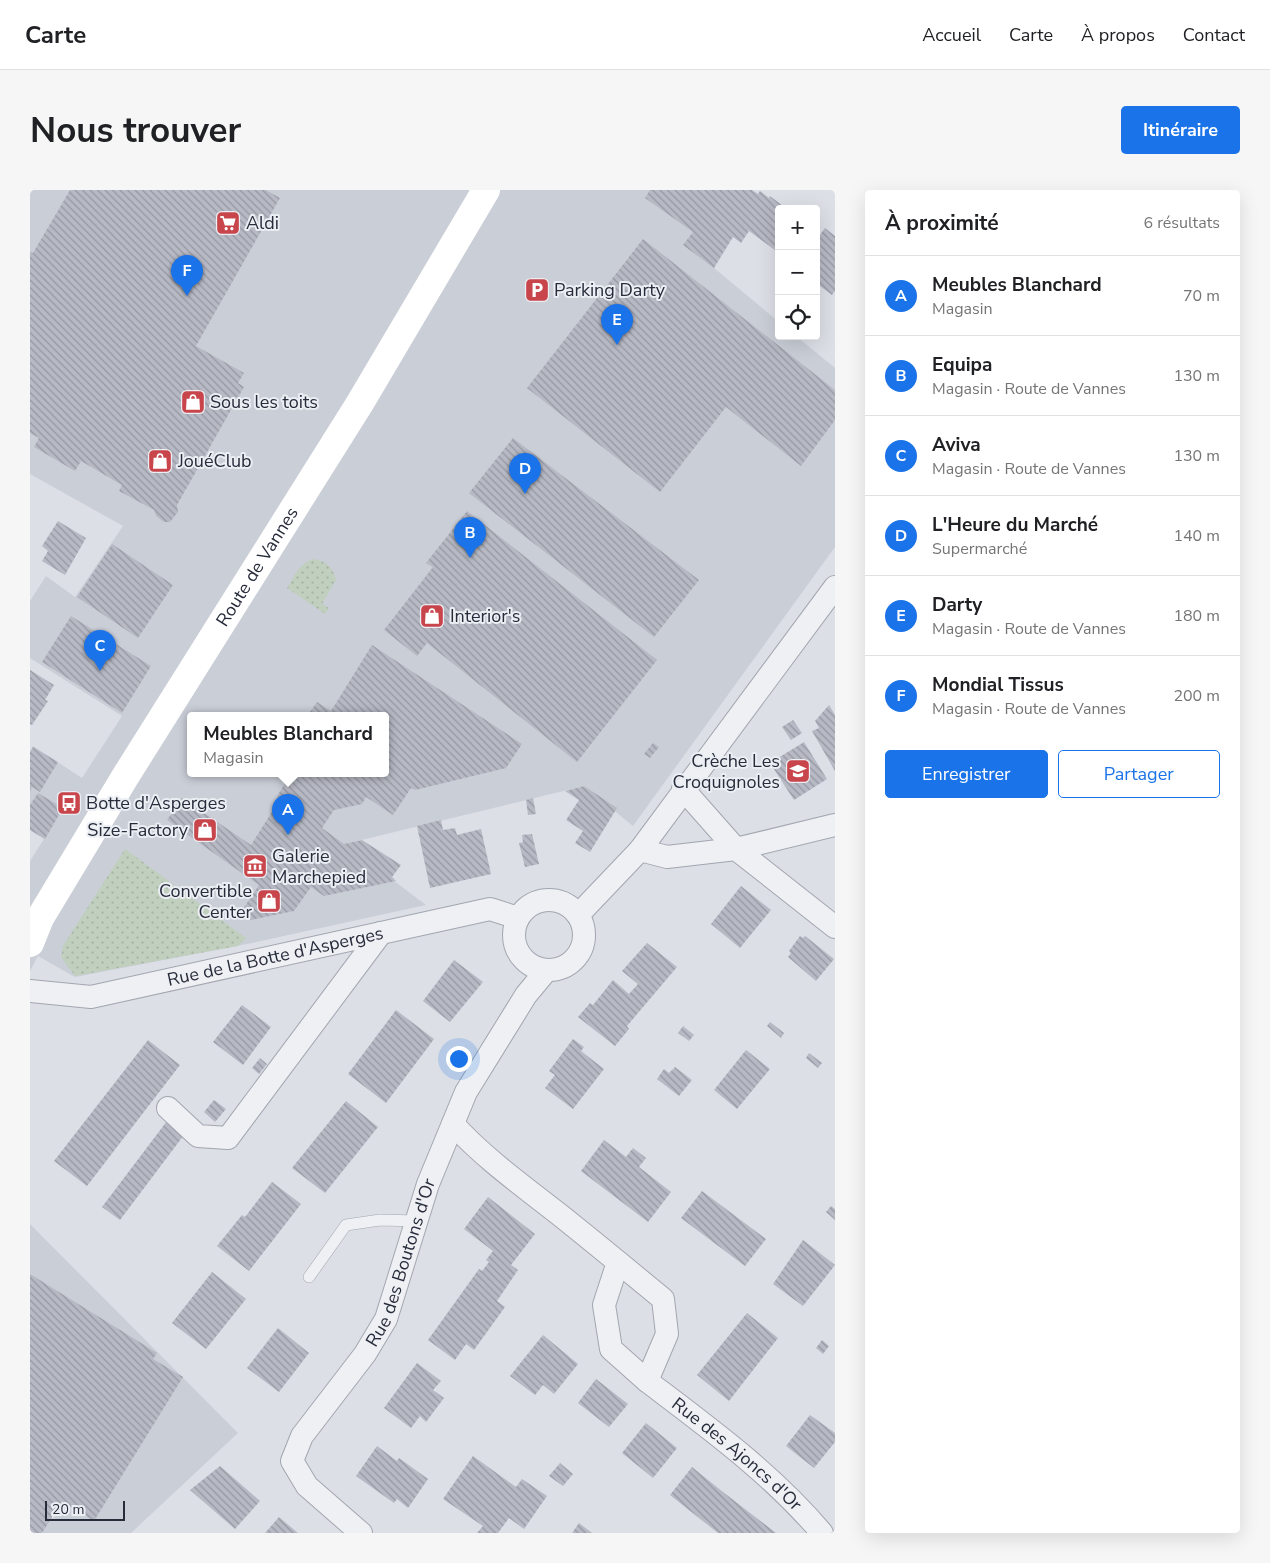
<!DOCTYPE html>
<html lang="fr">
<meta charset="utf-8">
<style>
body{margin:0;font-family:"Nunito Sans",sans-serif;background:#f6f6f6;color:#202124}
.controls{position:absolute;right:15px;top:15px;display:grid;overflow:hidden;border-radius:5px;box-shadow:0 5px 20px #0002}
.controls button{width:45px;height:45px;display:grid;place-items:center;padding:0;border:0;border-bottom:1px solid #e0e0e0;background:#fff;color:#202124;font:25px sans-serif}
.scale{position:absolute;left:15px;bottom:12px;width:80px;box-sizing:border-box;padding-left:5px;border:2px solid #272c3b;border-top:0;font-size:14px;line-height:18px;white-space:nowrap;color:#272c3b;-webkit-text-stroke:4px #ebeef3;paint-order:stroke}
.you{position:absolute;left:428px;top:868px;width:18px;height:18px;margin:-12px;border:4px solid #fff;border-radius:50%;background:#1a73e8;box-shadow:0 0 0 8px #1a73e833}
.badge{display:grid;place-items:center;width:32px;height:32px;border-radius:50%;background:#1a73e8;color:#fff;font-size:16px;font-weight:700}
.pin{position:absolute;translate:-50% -41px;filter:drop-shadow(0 1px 2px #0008)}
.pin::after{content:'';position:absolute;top:26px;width:18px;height:15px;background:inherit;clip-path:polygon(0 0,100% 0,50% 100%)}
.popup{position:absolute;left:157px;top:522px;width:202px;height:65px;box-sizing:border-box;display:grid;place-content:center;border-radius:5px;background:#fff;filter:drop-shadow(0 1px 4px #0005);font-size:16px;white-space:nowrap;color:#757577}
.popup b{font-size:19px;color:#202124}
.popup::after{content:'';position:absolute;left:50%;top:100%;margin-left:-10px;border:10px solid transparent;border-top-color:#fff}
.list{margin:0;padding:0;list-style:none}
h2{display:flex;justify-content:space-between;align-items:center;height:65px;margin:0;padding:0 20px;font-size:21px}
h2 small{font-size:16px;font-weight:400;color:#757577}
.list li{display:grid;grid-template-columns:32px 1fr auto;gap:15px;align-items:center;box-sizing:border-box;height:80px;padding:0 20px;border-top:1px solid #e0e0e0}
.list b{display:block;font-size:19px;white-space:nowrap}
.list p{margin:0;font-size:16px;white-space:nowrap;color:#757577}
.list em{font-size:16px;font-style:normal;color:#757577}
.actions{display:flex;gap:10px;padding:15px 20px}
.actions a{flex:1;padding:11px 0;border:1px solid #1a73e8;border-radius:5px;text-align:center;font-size:18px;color:#1a73e8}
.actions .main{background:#1a73e8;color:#fff}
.icon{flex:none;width:28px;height:28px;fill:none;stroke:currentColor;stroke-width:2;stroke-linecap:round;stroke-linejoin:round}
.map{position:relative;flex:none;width:805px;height:1343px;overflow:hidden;border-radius:5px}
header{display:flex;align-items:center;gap:30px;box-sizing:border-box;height:70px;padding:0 25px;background:#fff;border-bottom:1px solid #e0e0e0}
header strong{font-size:24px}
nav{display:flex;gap:28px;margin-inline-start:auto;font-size:18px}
.intro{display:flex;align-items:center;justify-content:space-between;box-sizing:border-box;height:120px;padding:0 30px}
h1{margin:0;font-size:35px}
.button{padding:12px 22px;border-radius:5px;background:#1a73e8;color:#fff;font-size:18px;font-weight:700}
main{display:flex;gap:30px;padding:0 30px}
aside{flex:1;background:#fff;border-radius:5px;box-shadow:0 5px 20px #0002}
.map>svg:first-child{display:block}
.built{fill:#caced7;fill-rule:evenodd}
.grass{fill:url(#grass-dots)}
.building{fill:url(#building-back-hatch)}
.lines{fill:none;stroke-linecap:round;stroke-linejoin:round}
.service-casing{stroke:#a2a6af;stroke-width:12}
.minor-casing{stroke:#a2a6af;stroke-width:24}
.service{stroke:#eef0f4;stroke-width:11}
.minor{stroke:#eef0f4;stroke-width:22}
.secondary{stroke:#fff;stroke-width:28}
.labels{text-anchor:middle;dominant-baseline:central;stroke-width:4;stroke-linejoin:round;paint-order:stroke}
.poi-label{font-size:18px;fill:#272c3b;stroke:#ebeef3;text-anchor:start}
.street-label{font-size:18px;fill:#272c3b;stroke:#ebeef3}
</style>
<header>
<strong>Carte</strong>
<nav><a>Accueil</a><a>Carte</a><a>À propos</a><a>Contact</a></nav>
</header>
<div class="intro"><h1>Nous trouver</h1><a class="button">Itinéraire</a></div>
<main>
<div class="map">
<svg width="805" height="1343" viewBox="0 0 805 1343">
<defs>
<pattern id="grass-dots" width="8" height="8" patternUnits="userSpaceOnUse" patternTransform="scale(1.25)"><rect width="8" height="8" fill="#c0cfbe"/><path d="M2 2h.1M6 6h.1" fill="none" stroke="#a5b2a4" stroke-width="1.8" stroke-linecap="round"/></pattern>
<pattern id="building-back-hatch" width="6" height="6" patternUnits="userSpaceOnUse" patternTransform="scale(1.25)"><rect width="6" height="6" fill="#b7bac5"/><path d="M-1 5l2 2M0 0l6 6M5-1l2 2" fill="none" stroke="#9597a1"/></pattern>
</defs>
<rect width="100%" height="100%" fill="#dcdfe6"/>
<path class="built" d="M0,0h718l-34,78 65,54v14h17l39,32v179l-202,279 -49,-40 -239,58 81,61 -174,38 -177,34 -37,-21 -8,15v-110l14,-22 -14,-9v-78l3,-6 49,32 40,-62 -92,-58v-57l16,-25 29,21 48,-71 -93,-52zM160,526h196v58h-196z
M0,1034l208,209 -107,100h-101z"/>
<path class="grass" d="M285,369c12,3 18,9 21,21l-14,24 7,4 -4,6 -38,-26c8,-12 13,-27 28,-29z
M95,659l3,2 118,87 -8,8 -163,30 -14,-19 2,-11z"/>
<path class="building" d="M40,0h196l14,8 -84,148 48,27 -6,10 6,4 -67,118 1,7 -8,10h-6l-8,-6 -2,-6 -35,-19 3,-6 -41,-24 -6,10 -41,-24 5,-9 -9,-5v-181l3,1z
M620,0h102l6,4 2,-3 9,7 1,-2 17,13h-8v44l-30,-22 -8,12 -8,-6 -19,31 -31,-23 10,-13 -48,-34z
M795,38l10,8v55l-3,4 -16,-12v-43z
M613,49l192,151v30l-34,46 -75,-59 -66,85 -133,-104z
M483,248l186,142 -45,57 -185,-144z
M437,321l190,149 -80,102 -150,-119 -10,13 -33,-26 49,-63 -7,-4z
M28,331l28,17 -21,37 -23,-14 6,-10 -6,-5z
M82,354l61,41 -35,53 -61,-41z
M41,426l80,50 -29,47 -80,-51z
M342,455l150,99 -16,24 -91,22 -4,-2 -18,27 -27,-18 -4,7 -28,6 -12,18 22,16 18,-4 39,25 -9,12 4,4 -72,15 -13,-9 -17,24 -43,9 -10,-8 18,-27 -92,-65 15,-22 69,47 29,-46 -3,-3 14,-22h95v-58h-79l10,-14 14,9z
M0,480l24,15 -9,15 3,1 -16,24 -2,-1z
M799,515l6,10v56l-23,-40 7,-3 -4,-7z
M763,530l9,13 -11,7 -9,-13z
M774,552l23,37 -33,21 -24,-37z
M623,553l6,4 -9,11 -6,-4z
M3,557l25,15 -18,30 -8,-5 -2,4v-39z
M554,596l33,22 -27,44 -15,-9 8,-12 -17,-11 13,-20 -14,-9z
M8,603l25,15 -18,31 -15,-9v-25z
M503,608l3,16 -8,1 -2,-15z
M411,630l2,10 12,-2 2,7 24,-6 10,45 -61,14 -13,-62z
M502,644l7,30 -14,3 -6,-24 10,-2 -6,1 -1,-7z
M711,696l30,24 -31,38 -29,-24z
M770,746l3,2 2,-2 29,23 -18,22 -28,-24 3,-4 -2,-2z
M617,753l30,24 -50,59 2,3 -14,17 -37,-29 12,-14 3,2 20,-25 16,14 9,-10 -16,-13z
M424,770l29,22 -33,40 -27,-21z
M212,815l29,22 -28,38 -30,-23z
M366,820l38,29 -48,64 -38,-29z
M740,832l14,11 -3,5 -14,-12z
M653,836l11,9 -5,6 -11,-8z
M543,849l11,8 -3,4 23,18 -31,40 -28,-21 10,-13 -6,-4z
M118,850l32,25 -93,121 -33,-25z
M716,860l24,19 -33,40 -23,-19z
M779,863l13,10 -4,5 -12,-10z
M230,868l7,6 -8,10 -7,-6z
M645,877l17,13 -13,16 -22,-17 7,-10 5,4z
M184,910l12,9 -11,13 -11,-10z
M316,911l32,26 -53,66 -33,-25z
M140,927l17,14 -67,89 -18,-13z
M574,950l22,17 7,-9 13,10 -7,9 32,25 -23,30 -67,-51z
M242,992l29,22 -52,67 -32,-25 25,-31 3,2z
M672,1001l64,48 -21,27 -64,-48z
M458,1007l47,37 -24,31 7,5 -21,31 8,6 -31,43 -8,-6 -11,16 -27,-20 51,-71 3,2 7,-9 -3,-2 7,-9 -29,-22z
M801,1016l4,3v11l-9,-8z
M773,1050l32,25 -32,41 -30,-22z
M182,1082l34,27 -40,50 -34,-26z
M0,1084l127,79 -4,6 30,18 -89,144 -32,-20 -20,32h-12z
M717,1123l31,25 -49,63 -32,-26z
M248,1138l31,25 -30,39 -32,-24z
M513,1145l35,29 -24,30 -11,-9 -8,10 -25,-19z
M792,1150l7,6 -6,8 -7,-6z
M387,1173l24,18 -8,9 11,8 -18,24 -6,-6 -9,12 -27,-20z
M566,1189l32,25 -19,23 -31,-24z
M780,1225l25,18v9l-21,26 -28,-22z
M616,1233l31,25 -24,30 -31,-25z
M347,1256l20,15 2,-3 29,21 -20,29 -11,-9 -3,4 -38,-27z
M443,1266l43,31 6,-8 25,17 -23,33 -15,-11 -11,15h-21l6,-7 -40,-27z
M530,1273l13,11 -10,12 -14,-10z
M190,1276l40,35 -25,28 -45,-39z
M662,1277l31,25 53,41h-58l-48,-38z
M249,1327l19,16h-33z
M549,1333l13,10h-20z"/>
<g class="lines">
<defs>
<path id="service" d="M279,1087l37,-52 34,-5 37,1"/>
<g id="minor">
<path d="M653,599l53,60 99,78"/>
<path d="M610,660l27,7 69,-8 99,-24"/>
<circle cx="519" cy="745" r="35"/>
<path d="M548,725l62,-65 195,-263"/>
<path id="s1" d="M0,801l61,6 399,-88 28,9"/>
<path d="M138,918l30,28 30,2 153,-205"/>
<path d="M423,934c32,35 70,62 107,91 35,28 69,56 103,84l4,35 -20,47 -36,-32 -7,-44 14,-43"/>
<path id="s2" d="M617,1191c62,47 124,92 175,152"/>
<path id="s3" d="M331,1343l-54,-47 -15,-25 10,-25 63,-82 21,-35 42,-135 38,-92 60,-97 20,-24"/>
</g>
</defs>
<use href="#service" class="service-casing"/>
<use href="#minor" class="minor-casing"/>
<use href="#service" class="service"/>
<use href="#minor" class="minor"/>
<path class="secondary" id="s4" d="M0,753l10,-25 85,-141 235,-374 126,-213"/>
</g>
<defs>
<symbol id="supermarket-square" viewBox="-11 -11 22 22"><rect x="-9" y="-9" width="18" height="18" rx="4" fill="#c7454b" stroke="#ebeef3"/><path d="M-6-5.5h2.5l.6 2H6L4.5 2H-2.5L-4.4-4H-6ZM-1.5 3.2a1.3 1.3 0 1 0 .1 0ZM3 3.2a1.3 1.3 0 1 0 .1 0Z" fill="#fff"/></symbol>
<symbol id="parking-square" viewBox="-11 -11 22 22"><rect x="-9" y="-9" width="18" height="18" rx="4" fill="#c7454b" stroke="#ebeef3"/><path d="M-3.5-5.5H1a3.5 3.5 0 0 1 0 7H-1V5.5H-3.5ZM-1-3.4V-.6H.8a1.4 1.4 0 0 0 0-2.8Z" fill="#fff"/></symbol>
<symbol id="shop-square" viewBox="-11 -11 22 22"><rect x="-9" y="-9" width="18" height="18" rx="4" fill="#c7454b" stroke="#ebeef3"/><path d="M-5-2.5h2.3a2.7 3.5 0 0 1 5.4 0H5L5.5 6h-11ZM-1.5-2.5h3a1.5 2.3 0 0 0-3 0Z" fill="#fff"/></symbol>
<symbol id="school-square" viewBox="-11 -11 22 22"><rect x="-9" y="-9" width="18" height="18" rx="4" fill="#c7454b" stroke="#ebeef3"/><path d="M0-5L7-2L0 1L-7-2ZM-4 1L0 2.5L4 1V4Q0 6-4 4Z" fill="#fff"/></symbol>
<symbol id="bus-square" viewBox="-11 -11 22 22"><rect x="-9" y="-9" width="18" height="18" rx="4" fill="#c7454b" stroke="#ebeef3"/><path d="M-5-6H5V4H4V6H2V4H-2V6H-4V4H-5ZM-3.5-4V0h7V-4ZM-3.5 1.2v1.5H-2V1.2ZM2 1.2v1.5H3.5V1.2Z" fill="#fff"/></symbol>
<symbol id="museum-square" viewBox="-11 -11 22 22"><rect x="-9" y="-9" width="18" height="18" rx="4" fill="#c7454b" stroke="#ebeef3"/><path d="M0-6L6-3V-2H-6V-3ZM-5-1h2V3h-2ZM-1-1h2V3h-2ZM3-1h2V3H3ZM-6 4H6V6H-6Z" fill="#fff"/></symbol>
</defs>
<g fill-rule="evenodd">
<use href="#supermarket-square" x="184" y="19" width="28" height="28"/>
<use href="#parking-square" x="493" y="86" width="28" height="28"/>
<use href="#shop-square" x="149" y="198" width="28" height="28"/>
<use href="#shop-square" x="116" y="257" width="28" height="28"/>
<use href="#shop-square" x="388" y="412" width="28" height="28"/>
<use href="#school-square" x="754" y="567" width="28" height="28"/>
<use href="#bus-square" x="25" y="599" width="28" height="28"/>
<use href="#shop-square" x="161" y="626" width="28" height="28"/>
<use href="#museum-square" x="211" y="662" width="28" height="28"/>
<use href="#shop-square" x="225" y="697" width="28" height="28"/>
</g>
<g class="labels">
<g class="poi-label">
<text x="216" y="33">Aldi</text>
<text x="524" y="100">Parking Darty</text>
<text x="180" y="212">Sous les toits</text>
<text x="148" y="271">JouéClub</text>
<text x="420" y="426">Interior's</text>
<text x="750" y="571" text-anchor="end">Crèche Les<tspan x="750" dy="21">Croquignoles</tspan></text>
<text x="56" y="613">Botte d'Asperges</text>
<text x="158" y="640" text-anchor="end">Size-Factory</text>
<text x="242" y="666">Galerie<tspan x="242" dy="21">Marchepied</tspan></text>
<text x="222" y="701" text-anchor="end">Convertible<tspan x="222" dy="21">Center</tspan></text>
</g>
<g class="street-label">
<text stroke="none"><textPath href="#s4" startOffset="440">Route de Vannes</textPath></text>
<text stroke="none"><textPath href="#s1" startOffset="250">Rue de la Botte d'Asperges</textPath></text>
<text stroke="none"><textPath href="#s3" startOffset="330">Rue des Boutons d'Or</textPath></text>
<text stroke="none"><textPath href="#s2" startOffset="116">Rue des Ajoncs d'Or</textPath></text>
</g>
</g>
</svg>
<div class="controls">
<button>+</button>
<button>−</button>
<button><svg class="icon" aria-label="locate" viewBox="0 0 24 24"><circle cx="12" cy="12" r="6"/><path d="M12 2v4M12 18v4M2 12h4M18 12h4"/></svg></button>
</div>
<div class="scale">20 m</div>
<div class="you"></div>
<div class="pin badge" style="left:258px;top:645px">A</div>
<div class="popup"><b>Meubles Blanchard</b>Magasin</div>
<div class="pin badge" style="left:440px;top:368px">B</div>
<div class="pin badge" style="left:70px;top:481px">C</div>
<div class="pin badge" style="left:495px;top:304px">D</div>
<div class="pin badge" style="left:587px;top:155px">E</div>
<div class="pin badge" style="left:157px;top:106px">F</div>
</div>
<aside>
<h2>À proximité<small>6 résultats</small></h2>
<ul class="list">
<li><span class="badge">A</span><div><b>Meubles Blanchard</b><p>Magasin</p></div><em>70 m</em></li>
<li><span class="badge">B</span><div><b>Equipa</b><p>Magasin · Route de Vannes</p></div><em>130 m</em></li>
<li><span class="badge">C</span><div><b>Aviva</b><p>Magasin · Route de Vannes</p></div><em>130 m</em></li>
<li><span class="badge">D</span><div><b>L'Heure du Marché</b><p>Supermarché</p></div><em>140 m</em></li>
<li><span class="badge">E</span><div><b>Darty</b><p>Magasin · Route de Vannes</p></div><em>180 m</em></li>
<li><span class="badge">F</span><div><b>Mondial Tissus</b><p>Magasin · Route de Vannes</p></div><em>200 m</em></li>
</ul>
<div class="actions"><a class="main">Enregistrer</a><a>Partager</a></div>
</aside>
</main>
